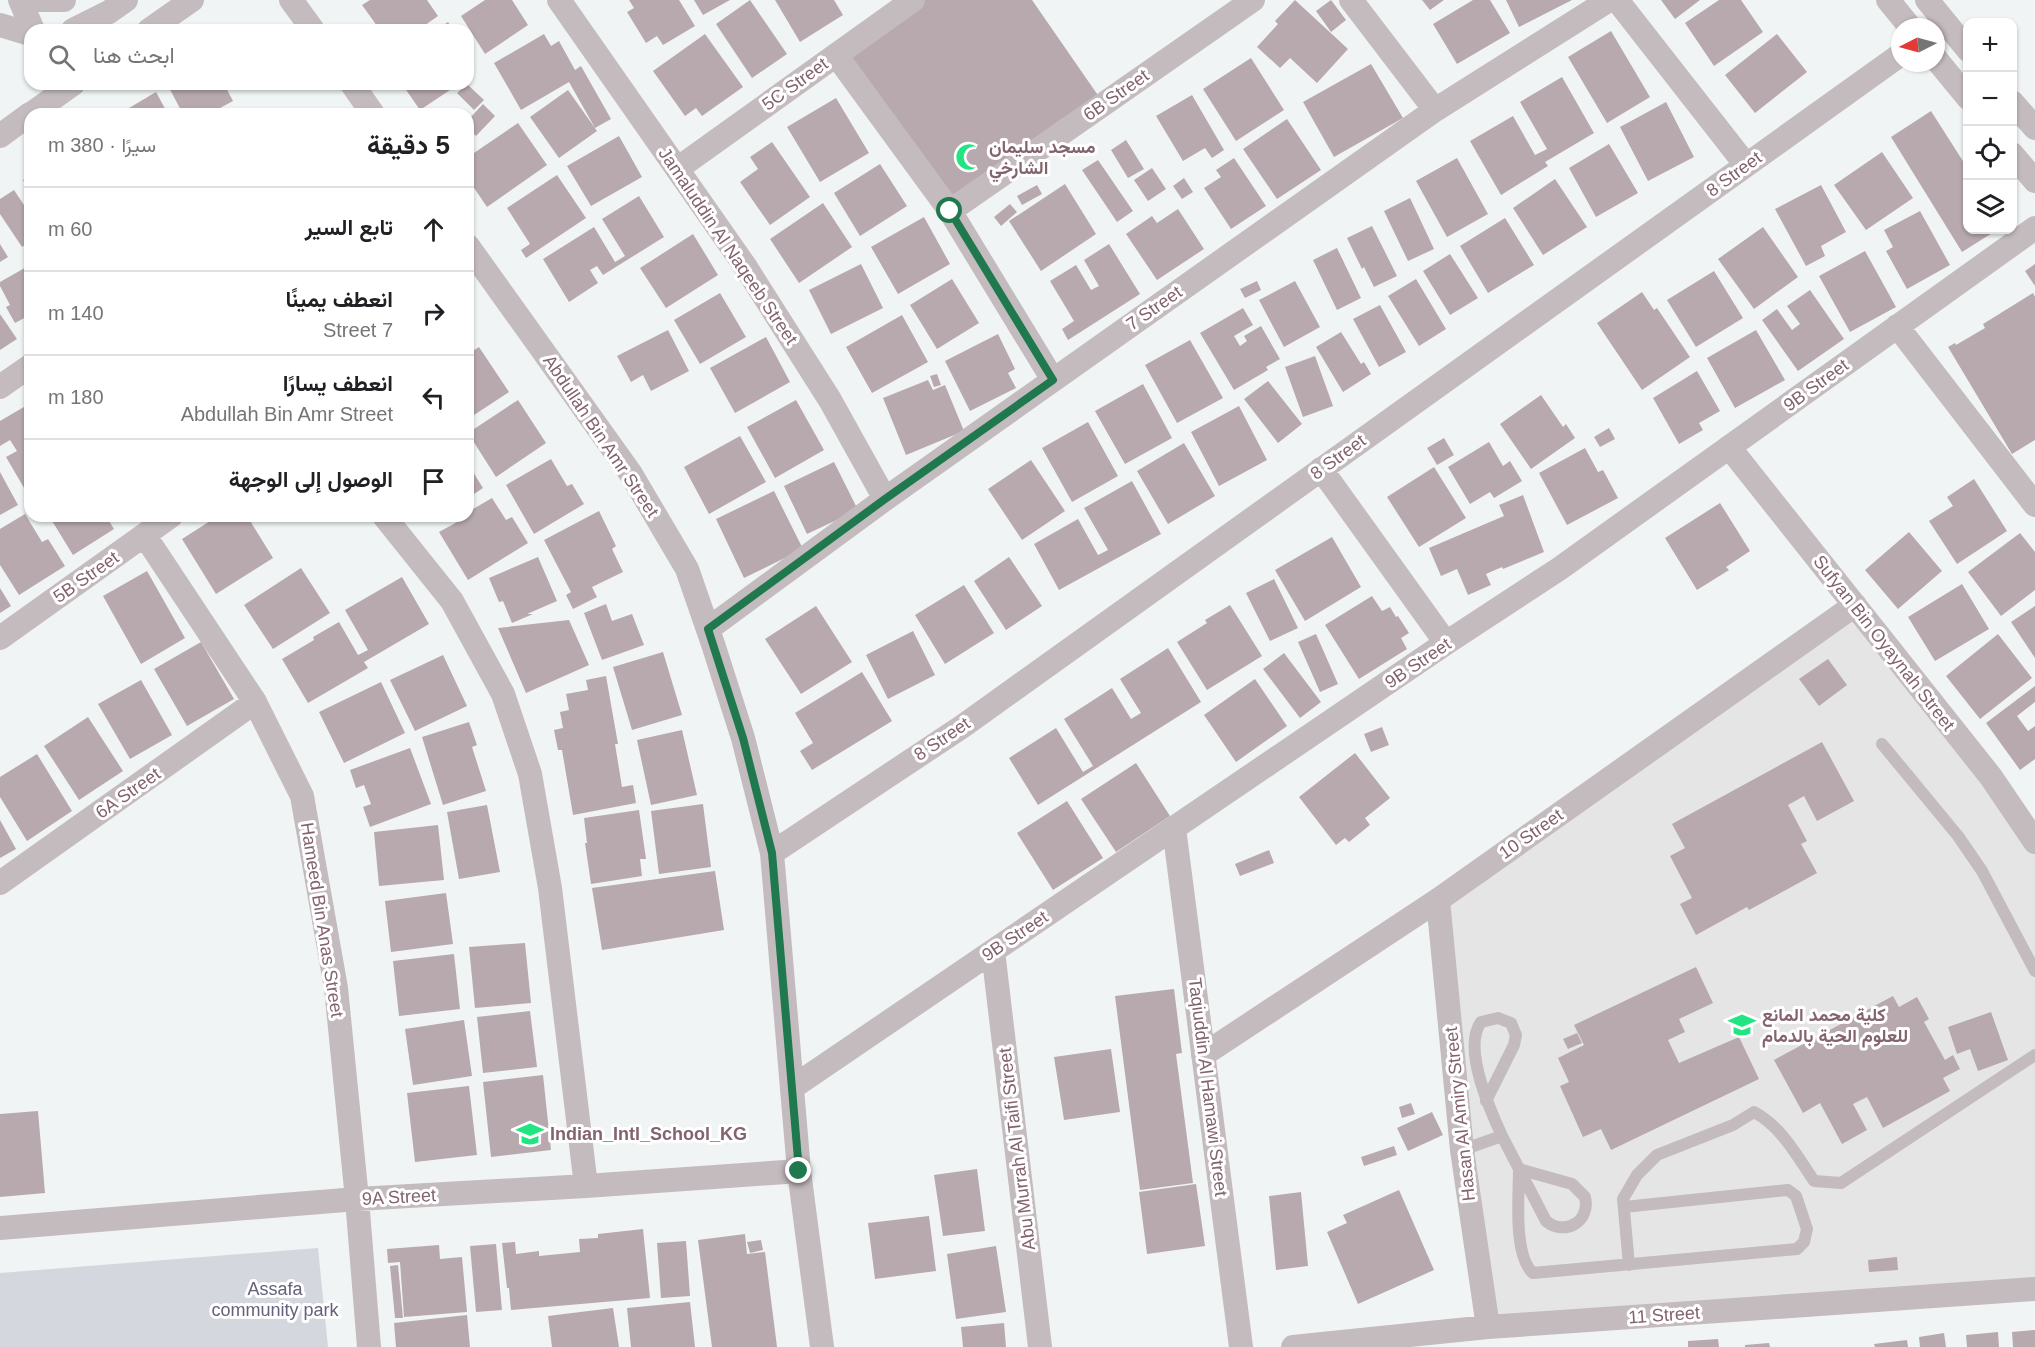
<!DOCTYPE html>
<html lang="ar">
<meta charset="utf-8">
<style>
body{margin:0;font-family:Helvetica,Vazirmatn,sans-serif;background:#f2f2f2;color:#202124;direction:rtl}
.controls{position:absolute;right:18px;top:18px;display:grid;overflow:hidden;border-radius:12px;box-shadow:0 2px 4px #0004}
.controls button{width:54px;height:54px;display:grid;place-items:center;padding:0;border:0;border-bottom:2px solid #e0e0e0;background:#fff;color:#202124;font:30px sans-serif}
.compass{position:absolute;left:1891px;top:18px;width:54px;height:54px;border-radius:50%;background:#fff;box-shadow:0 2px 4px #0004;rotate:264deg}
.stop{position:absolute;width:18px;height:18px;margin:-14px;border:4px solid #20794e;border-radius:50%;background:#fff}
.stop.end{background:#20794e;border-color:#fff;box-shadow:0 2px 6px #0008}
.list{margin:0;padding:0;list-style:none}
h2{display:flex;justify-content:space-between;align-items:center;height:78px;margin:0;padding:0 24px;font-size:26px}
h2 small{font-size:20px;font-weight:400;color:#757577}
.list li{display:grid;grid-template-columns:39px 1fr auto;gap:18px;align-items:center;box-sizing:border-box;height:84px;padding:0 24px;border-top:2px solid #e0e0e0}
.list b{display:block;font-size:22px;white-space:nowrap}
.list p{margin:0;font-size:20px;white-space:nowrap;color:#757577}
.list em{font-size:20px;font-style:normal;color:#757577}
.icon{flex:none;width:33px;height:33px;fill:none;stroke:currentColor;stroke-width:2;stroke-linecap:round;stroke-linejoin:round}
.map{position:relative;flex:none;width:2035px;height:1347px;overflow:hidden;direction:ltr}
.search{position:absolute;background:#fff;box-shadow:0 2px 4px #0004;left:24px;top:24px;width:450px;height:66px;display:flex;align-items:center;gap:15px;box-sizing:border-box;padding:0 21px;border-radius:18px;color:#757577;font-size:22px}
.panel{position:absolute;background:#fff;box-shadow:0 2px 4px #0004;left:24px;top:108px;width:450px;height:414px;border-radius:18px;direction:rtl}
.map>svg:first-child{display:block}
.built{fill:#e5e5e6}
.green{fill:#d5d7df}
.building{fill:#b7a9ad}
.lines{fill:none;stroke-linecap:round;stroke-linejoin:round}
.service{stroke:#c4bbbe;stroke-width:12}
.minor{stroke:#c4bbbe;stroke-width:24}
.route{stroke:#20794e;stroke-width:8}
.labels{text-anchor:middle;dominant-baseline:central;stroke-width:6;stroke-linejoin:round;paint-order:stroke}
.street-label{font-size:18px;fill:#83636d;stroke:#fff}
.poi-label{font-size:18px;font-weight:bold;fill:#83636d;stroke:#fff;text-anchor:start}
.park-label{font-size:18px;fill:#64627a;stroke:#fff}
</style>
<div class="map">
<svg width="2035" height="1347" viewBox="0 0 2035 1347">
<rect width="100%" height="100%" fill="#f1f4f5"/>
<path class="built" d="M1855,605l180,243v441l-547,38 -50,-427z"/>
<path class="green" d="M318,1248l10,99h-328v-74z"/>
<path class="building" d="M370,0h57l11,16 -20,14h-38l-18,-25z
M485,0h27l16,25 -43,29 -24,-38z
M629,0h50l16,26 -32,19 -6,-9 -11,7 -19,-31 7,-4z
M694,0h36l-27,15z
M750,0l37,54 -35,24 -36,-54z
M775,0h59l9,15 -43,27z
M913,0h119l72,104 -154,107 -114,-156z
M1295,0l53,49 -31,34 -27,-25 -10,10 -23,-21 21,-23 -3,-3z
M1331,0l15,20 -15,12 -15,-21z
M1422,0h22l-14,10z
M1473,0h17l20,33 -53,31 -24,-40z
M1506,0h66l-53,27z
M1661,0h39l-25,19z
M1719,0h22l22,32 -49,34 -29,-43z
M448,22l5,8h-16z
M1611,31l39,66 -43,26 -39,-66z
M544,34l7,12 8,-5 16,29 6,-4 30,53 -16,9 -26,-46 -48,28 -27,-47z
M705,34l38,53 -41,29 -6,-8 -11,8 -32,-45z
M1777,34l30,38 -52,41 -30,-38z
M1251,58l33,52 -48,31 -33,-52z
M1371,64l32,54 -69,39 -31,-55z
M1562,77l32,56 -49,29 3,4 -47,29 -31,-54 43,-25 22,39 12,-6 -27,-47z
M167,84h57l9,17 -24,13h-26z
M402,84h44l4,6 -30,20z
M467,84l17,16 -10,10 -17,-17z
M568,90l29,41 -38,27 -29,-41z
M156,92l12,22h-49z
M1192,95l32,55 -12,8 -7,-10 -22,13 -27,-45z
M836,98l33,55 -49,29 -33,-55z
M1666,102l28,55 -46,24 -28,-54z
M483,104l12,12 -19,20 -8,-8v-8z
M1931,111l37,58v61h29l-35,22 -71,-115z
M1287,119l34,51 -44,29 -34,-50z
M518,123l29,42 -60,42 -19,-28v-28l3,4z
M619,136l23,41 -51,29 -24,-40z
M1126,140l18,29 -16,9 -17,-28z
M772,142l38,55 -40,28 -30,-43 18,-13 -8,-12z
M1609,144l29,49 -42,24 -27,-49z
M1882,152l31,46 -47,32 -32,-45z
M1234,158l32,48 -35,23 -27,-41 17,-11 -5,-7z
M1457,158l31,56 -41,23 -31,-56z
M1098,160l35,51 -16,11 -35,-52z
M880,164l27,42 -47,30 -26,-43z
M1152,168l14,21 -18,12 -14,-21z
M557,175l29,43 -60,40 -5,-8 9,-6 -23,-36z
M30,176v17l-7,-13z
M1184,178l9,14 -11,7 -9,-13z
M1555,179l32,48 -44,28 -30,-47z
M1065,184l31,50 -55,37 -32,-50z
M1037,185l5,9 -20,11 -5,-9z
M1821,185l25,47 -25,14 4,10 -19,10 -31,-57z
M14,190l16,24v27l-8,6 -22,-33v-15z
M639,196l25,41 -61,38 -6,-9 -7,4 8,13 -29,19 -26,-43 51,-32 21,35 10,-6 -23,-37z
M1410,198l24,51 -26,12 -24,-50z
M823,203l29,44 -53,36 -29,-44z
M1010,204l7,8 -16,14 -7,-9z
M1178,209l26,40 -47,31 -31,-46 26,-18 5,7z
M1920,211l30,54 -43,24 -21,-38 7,-4 -9,-17z
M924,217l26,47 -52,30 -27,-47z
M1505,218l29,47 -46,28 -28,-47z
M1372,226l25,50 -23,11 -10,-20 -2,2 -15,-31z
M1763,227l35,50 -44,32 -36,-50z
M693,234l25,41 -52,33 -26,-40z
M0,244l8,13 -8,5z
M1109,244l31,50 -72,46 -6,-11 12,-8 -24,-40 26,-16 15,25 8,-4 -15,-26z
M1337,248l24,50 -24,12 -24,-50z
M1865,251l31,56 -46,25 -31,-56z
M1450,254l28,44 -28,17 -27,-44z
M861,264l22,44 -52,26 -22,-44z
M2035,264v22l-10,-15z
M30,265v50l-15,8 -9,-16 4,-2 -10,-19v-4z
M1714,271l29,47 -47,29 -29,-47z
M952,279l27,44 -42,26 -27,-44z
M1416,279l30,50 -27,17 -31,-50z
M1257,281l4,9 -16,8 -5,-9z
M1295,281l25,46 -36,20 -25,-47z
M1810,290l34,49 -46,32 -36,-51 15,-11 15,21 8,-6 -13,-18z
M1642,292l12,18 3,-2 33,49 -48,33 -45,-67z
M720,293l26,44 -46,27 -26,-44z
M2033,293l2,4v143l-23,14 -64,-107 7,-4 1,2 29,-17 -2,-4z
M1380,305l26,47 -27,15 -26,-48z
M1243,308l10,17 -19,11 6,10 7,-5 -3,-5 17,-10 19,33 -14,8 2,3 -34,20 -34,-57z
M0,314l17,25 -17,11z
M902,315l26,47 -56,31 -26,-46z
M668,330l21,41 -38,20 -8,-16 -12,7 -14,-26z
M1756,330l29,50 -50,28 -28,-50z
M1341,332l20,32 3,-2 7,12 -28,18 -27,-45z
M998,334l17,35 -7,4 8,15 -46,23 -25,-50z
M766,337l24,45 -55,31 -25,-45z
M1190,340l33,58 -46,25 -32,-58z
M479,347l30,45 -41,27v-65z
M1315,356l18,50 -30,11 -18,-50z
M1697,371l23,40 -21,12 4,7 -24,14 -26,-46z
M937,374l4,11 -7,2 -4,-11z
M928,380l5,10 12,-5 19,46 -58,24 -23,-57z
M1268,381l34,43 -24,19 -34,-44z
M1143,384l29,54 -47,26 -30,-53z
M1541,395l22,32 3,-3 9,14 -44,31 -31,-45z
M518,400l28,43 -50,34 -28,-44z
M796,400l28,50 -49,28 -28,-51z
M29,404l1,87 -3,2 -21,-36 11,-6 -7,-11 -10,6v-25z
M1239,406l28,54 -48,26 -28,-54z
M1088,422l30,54 -46,26 -30,-54z
M1609,428l6,11 -15,8 -6,-10z
M740,436l26,46 -57,32 -25,-47z
M1444,438l10,17 -17,10 -10,-17z
M1489,442l14,24 7,-5 12,20 -28,17 -4,-6 -20,12 -22,-37z
M1184,443l31,53 -47,28 -31,-53z
M1585,448l13,24 5,-2 15,28 -51,27 -28,-52z
M551,459l16,27 5,-2 12,20 -50,30 -28,-49z
M1031,460l34,51 -43,29 -34,-51z
M834,462l24,48 -51,24 -23,-48z
M468,464l15,24 -15,10z
M1434,467l32,51 -47,29 -32,-50z
M0,472l18,33 -18,10z
M1974,479l33,52 -50,33 -28,-43 24,-15 -6,-9z
M1132,481l29,53 -102,56 -25,-46 44,-25 20,36 10,-5 -24,-42z
M774,491l29,58 -59,29 -28,-59z
M1523,495l21,57 -41,17 -1,-2 -16,7 5,11 -23,10 -11,-26 -16,7 -12,-28 75,-32 -5,-11z
M492,498l14,22 6,-3 16,26 -60,37 -29,-48 29,-16v-4z
M1720,503l30,48 -24,16 3,3 -32,20 -32,-52z
M599,511l17,35 -4,3 11,23 -31,15 5,10 -24,12 -7,-14 5,-3 -27,-52z
M25,514l17,28 6,-3 17,27 -46,29 -19,-30v-36z
M49,516h57l8,13 -41,26z
M218,516h29l26,42 -57,36 -34,-55z
M1909,532l33,39 -44,38 -33,-39z
M2020,533l15,19v38l-34,26 -33,-44z
M1332,537l29,50 -56,34 -30,-51z
M538,557l19,44 -30,13h6l-21,9 -9,-22 -4,1 -10,-24z
M1009,557l33,49 -36,24 -32,-49z
M301,568l29,45 -57,36 -29,-44z
M147,571l38,67 -44,26 -38,-68z
M402,577l27,47 -65,38 4,6 -60,35 -26,-44 32,-19 -1,-3 26,-15 19,33 10,-5 -23,-40z
M1274,579l24,49 -28,13 -24,-48z
M1962,584l27,45 -54,32 -27,-44z
M964,585l30,48 -49,31 -30,-49z
M0,588l11,18 -11,7z
M1372,596l10,15 8,-4 6,10 2,-1 11,17 -8,5 6,11 -48,30 -34,-54z
M606,604l6,17 20,-7 12,31 -42,15 -18,-47z
M1230,605l32,51 -55,34 -30,-48 30,-19 -2,-3z
M816,606l36,56 -51,32 -36,-55z
M2035,606v52l-24,-36z
M569,620l20,45 -63,28 -28,-65z
M913,631l22,44 -47,24 -22,-44z
M1316,634l22,50 -18,8 -22,-50z
M1998,634l34,44 -52,41 -34,-43z
M201,642l33,57 -47,27 -33,-57z
M1168,648l33,54 -163,103 -29,-47 47,-30 27,44 10,-6 -29,-47 48,-31 19,31 10,-6 -21,-34z
M663,652l19,63 -50,15 -19,-63z
M1284,653l37,49 -21,16 -37,-49z
M443,655l24,51 -52,25 -25,-51z
M1828,659l19,26 -28,21 -20,-27z
M862,672l30,49 -80,49 -12,-19 13,-8 -18,-30z
M606,676l12,68h-3l7,43 11,-2 3,18 -63,12 -11,-65h-4l-4,-20 9,-2 -3,-16 9,-2 -3,-16 22,-4 -2,-10z
M1255,679l32,47 -51,36 -32,-47z
M141,680l31,55 -42,24 -32,-55z
M381,682l24,51 -61,30 -25,-51z
M2035,686v16l-18,14 11,15 7,-5v33l-15,11 -34,-47z
M88,717l35,54 -44,29 -35,-54z
M469,722l8,23 -5,2 14,44 -43,14 -21,-68z
M1382,727l7,18 -18,7 -7,-18z
M682,730l15,65 -46,10 -14,-65z
M1822,742l32,59 -37,20 -13,-25 -16,9 19,36 -6,3 16,29 -68,37 -2,-3 -51,28 -16,-31 12,-6 -22,-42 15,-8 -13,-24z
M410,748l21,56 -61,23 -7,-20 8,-3 -7,-19 -8,3 -6,-18z
M1355,753l35,45 -25,20 5,7 -21,17 -4,-4 -9,7 -37,-48z
M37,754l35,57 -45,30 -27,-44v-20z
M1136,763l34,53 -54,36 -35,-53z
M1067,801l36,57 -50,32 -36,-57z
M703,804l8,63 -52,7 -8,-63z
M487,805l13,67 -41,7 -12,-67z
M639,810l7,49h-6l2,17 -51,8 -6,-41h2l-3,-25z
M0,820l16,29 -16,9z
M438,825l6,55 -65,6 -5,-54z
M1269,850l5,13 -34,13 -5,-12z
M715,871l9,59 -122,20 -10,-62z
M446,893l7,51 -62,8 -6,-51z
M525,943l6,60 -56,5 -6,-61z
M454,954l6,55 -61,7 -6,-55z
M1696,967l17,36 -34,16 6,13 -17,8 11,23 60,-26 20,42 -148,71 -10,-21 -18,8 -23,-51 9,-4 -11,-24 26,-13 -10,-20z
M1174,989l8,64 -6,1 17,129 -53,7 -25,-194z
M1893,996l6,11 18,-10 12,22 -5,3 21,38 8,-5 7,14 -17,9 7,13 -67,37 -16,-31 -14,7 14,26 -25,14 -22,-41 -17,10 -29,-53z
M530,1011l7,56 -54,6 -6,-56z
M1991,1012l17,48 -30,11 -8,-22 -13,5 -9,-27z
M464,1020l8,56 -59,9 -8,-56z
M1577,1033l5,10 -14,6 -5,-10z
M1111,1049l9,63 -56,8 -10,-63z
M543,1075l8,75 -60,7 -8,-75z
M469,1086l8,69 -62,7 -8,-69z
M1411,1103l4,11 -13,4 -3,-11z
M38,1111l7,82 -45,4v-83z
M1432,1112l11,23 -35,16 -11,-23z
M1394,1146l3,9 -33,11 -3,-9z
M977,1169l8,62 -42,5 -9,-61z
M1196,1184l9,62 -58,8 -8,-62z
M1399,1190l35,80 -76,34 -31,-72 20,-9 -4,-8z
M1301,1192l7,74 -32,4 -7,-74z
M929,1216l7,55 -61,8 -7,-56z
M643,1229l7,69 -139,12 -2,-22h-2l-5,-45 13,-1 1,12 23,-3v5l41,-4 -1,-13 19,-1v-4z
M745,1234l2,20 18,-2 12,95h-65l-14,-107z
M761,1240l2,10 -13,3 -3,-11z
M686,1241l4,55 -29,2 -4,-55z
M496,1244l6,66 -26,2 -6,-66z
M439,1245l1,14 22,-2 5,55 -63,5 -4,-55 -12,1 -1,-14z
M996,1246l10,66 -50,7 -9,-65z
M1897,1257l1,13 -29,2 -1,-12z
M398,1265l5,53h-8l-5,-52z
M690,1302l5,45h-64l-4,-39z
M613,1308l6,39h-67l-4,-31z
M467,1315l3,32h-74l-2,-24z
M1004,1323l2,24h-43l-2,-20z
M2035,1330v17h-22l-1,-15z
M1998,1332l1,15h-32l-1,-12z
M1944,1333l2,14h-26l-1,-10z
M1718,1339l1,8h-31v-6z
M1907,1340l1,7h-33l-1,-3z
M1769,1343l1,4h-25v-2z"/>
<g class="lines">
<path class="service" d="M1882,744l76,92 24,35 53,100
M1486,1101l28,-56 2,-10 -5,-12 -13,-5 -17,4c-19,26 9,88 21,114
M1462,1150l40,-14 44,85c17,15 45,2 39,-24l-13,-13 -53,-15c0,27 -6,86 14,104l264,-24 7,-7 3,-13 -11,-33 -8,-6 -164,17
M1629,1265l-6,-66 14,-24 20,-20 76,-30 21,-13c28,15 43,44 60,69l27,2 194,-128"/>
<path class="minor" d="M20,0l13,30
M40,0h24
M291,0l22,30
M559,0l186,266 85,134 55,99
M1351,0l84,110
M1617,0l129,165
M1888,0l22,27
M1927,0l41,50
M0,25l30,9
M73,30l36,-18 17,-12
M149,30l43,-30
M836,55l114,156 103,169
M1936,59l32,39
M352,84l21,30
M2012,102l23,26
M31,114l42,-30
M0,136l30,-22
M2012,154l23,27
M677,169l236,-169
M950,211l303,-211
M468,246l163,228 56,95 26,75 30,94 29,115 27,318 23,176
M1897,326l138,179
M0,387l30,-21
M1729,447l262,330 44,65
M1321,469l125,174
M384,516l68,85 51,93 27,80 20,114 36,298
M145,536l110,166 47,94 34,192 21,211 12,148
M708,629l177,-130 550,-389 174,-110
M0,638l171,-122
M1174,828l67,519
M772,853l191,-127 937,-671
M0,883l255,-181
M1438,900l24,250 26,177
M993,951l47,396
M1203,1055l235,-155 417,-295
M793,1087l653,-444 113,-74 476,-341
M0,1228l357,-29 229,-13 213,-15
M1293,1347l195,-20 547,-38"/>
</g>
<g class="lines">
<path class="route" d="M799,1171l-27,-318 -29,-115 -35,-109 177,-130 168,-119 -103,-169"/>
</g>
<defs>
<symbol id="mosque-bare" viewBox="-9 -9 18 18"><path d="M3.5-4.9A6 6 0 1 0 3.5 4.9A5 5 0 1 1 3.5-4.9Z" fill="#21e581" stroke="#fff" stroke-width="2.5" paint-order="stroke"/></symbol>
<symbol id="university-bare" viewBox="-9 -9 18 18"><path d="M0-5L7-2L0 1L-7-2ZM-4 1L0 2.5L4 1V4Q0 6-4 4Z" fill="#21e581" stroke="#fff" stroke-width="2.5" paint-order="stroke"/></symbol>
<symbol id="school-bare" viewBox="-9 -9 18 18"><path d="M0-5L7-2L0 1L-7-2ZM-4 1L0 2.5L4 1V4Q0 6-4 4Z" fill="#21e581" stroke="#fff" stroke-width="2.5" paint-order="stroke"/></symbol>
</defs>
<g fill-rule="evenodd">
<use href="#mosque-bare" x="950" y="138" width="38" height="38"/>
<use href="#university-bare" x="1723" y="1006" width="38" height="38"/>
<use href="#school-bare" x="511" y="1115" width="38" height="38"/>
</g>
<g class="labels">
<g class="street-label">
<text transform="translate(795 84) rotate(-36)">5C Street</text>
<text transform="translate(1116 95) rotate(-35)">6B Street</text>
<text transform="translate(1734 174) rotate(-36)">8 Street</text>
<text transform="translate(728 246) rotate(56)">Jamaluddin Al Naqeeb Street</text>
<text transform="translate(1154 308) rotate(-35)">7 Street</text>
<text transform="translate(1816 385) rotate(-36)">9B Street</text>
<text transform="translate(601 436) rotate(56)">Abdullah Bin Amr Street</text>
<text transform="translate(1338 457) rotate(-36)">8 Street</text>
<text transform="translate(86 577) rotate(-35)">5B Street</text>
<text transform="translate(1884 643) rotate(52)">Sufyan Bin Oyaynah Street</text>
<text transform="translate(1418 663) rotate(-34)">9B Street</text>
<text transform="translate(942 739) rotate(-34)">8 Street</text>
<text transform="translate(128 793) rotate(-35)">6A Street</text>
<text transform="translate(1531 834) rotate(-35)">10 Street</text>
<text transform="translate(322 920) rotate(81)">Hameed Bin Anas Street</text>
<text transform="translate(1015 936) rotate(-34)">9B Street</text>
<text transform="translate(1208 1087) rotate(83)">Taqiuddin Al Hamawi Street</text>
<text transform="translate(1460 1114) rotate(-96)">Hasan Al Amiry Street</text>
<text transform="translate(1017 1149) rotate(-97)">Abu Murrah Al Taifi Street</text>
<text transform="translate(399 1197) rotate(-3)">9A Street</text>
<text transform="translate(1664 1315) rotate(-4)">11 Street</text>
</g>
<g class="poi-label">
<text x="989" y="147">مسجد سليمان<tspan x="989" dy="21">الشارخي</tspan></text>
<text x="1762" y="1015">كلية محمد المانع<tspan x="1762" dy="21">للعلوم الحية بالدمام</tspan></text>
<text x="550" y="1134">Indian_Intl_School_KG</text>
</g>
<g class="park-label">
<text x="275" y="1289">Assafa<tspan x="275" dy="21">community park</tspan></text>
</g>
</g>
</svg>
<div class="controls">
<button>+</button>
<button>−</button>
<button><svg class="icon" aria-label="locate" viewBox="0 0 24 24"><circle cx="12" cy="12" r="6"/><path d="M12 2v4M12 18v4M2 12h4M18 12h4"/></svg></button>
<button><svg class="icon" aria-label="layers" viewBox="0 0 24 24"><path d="M12 4l9 5-9 5-9-5zM3 14l9 5 9-5"/></svg></button>
</div>
<svg class="compass" viewBox="-18 -18 36 36"><path d="M0-13l5 13h-10z" fill="#e53935"/><path d="M0 13l5-13h-10z" fill="#757577"/></svg>
<div class="stop" style="left:950px;top:211px"></div>
<div class="stop end" style="left:799px;top:1171px"></div>
<div class="search"><svg class="icon" aria-label="search" viewBox="0 0 24 24"><circle cx="10" cy="10" r="6"/><path d="M15 15l6 6"/></svg>ابحث هنا</div>
<section class="panel">
<h2>5 دقيقة<small>سيرًا · 380 m</small></h2>
<ul class="list">
<li><svg class="icon" aria-label="ahead" viewBox="0 0 24 24"><path d="M12 20V5M6 11l6-6 6 6"/></svg><div><b>تابع السير</b></div><em>60 m</em></li>
<li><svg class="icon" aria-label="right" viewBox="0 0 24 24"><path d="M7 20v-9h11M14 6l5 5-5 5"/></svg><div><b>انعطف يمينًا</b><p>7 Street</p></div><em>140 m</em></li>
<li><svg class="icon" aria-label="left" viewBox="0 0 24 24"><path d="M17 20v-9H6M10 6l-5 5 5 5"/></svg><div><b>انعطف يسارًا</b><p>Abdullah Bin Amr Street</p></div><em>180 m</em></li>
<li><svg class="icon" aria-label="arrive" viewBox="0 0 24 24"><path d="M6 21V4h12l-3 4 3 4H6"/></svg><div><b>الوصول إلى الوجهة</b></div></li>
</ul>
</section>
</div>
